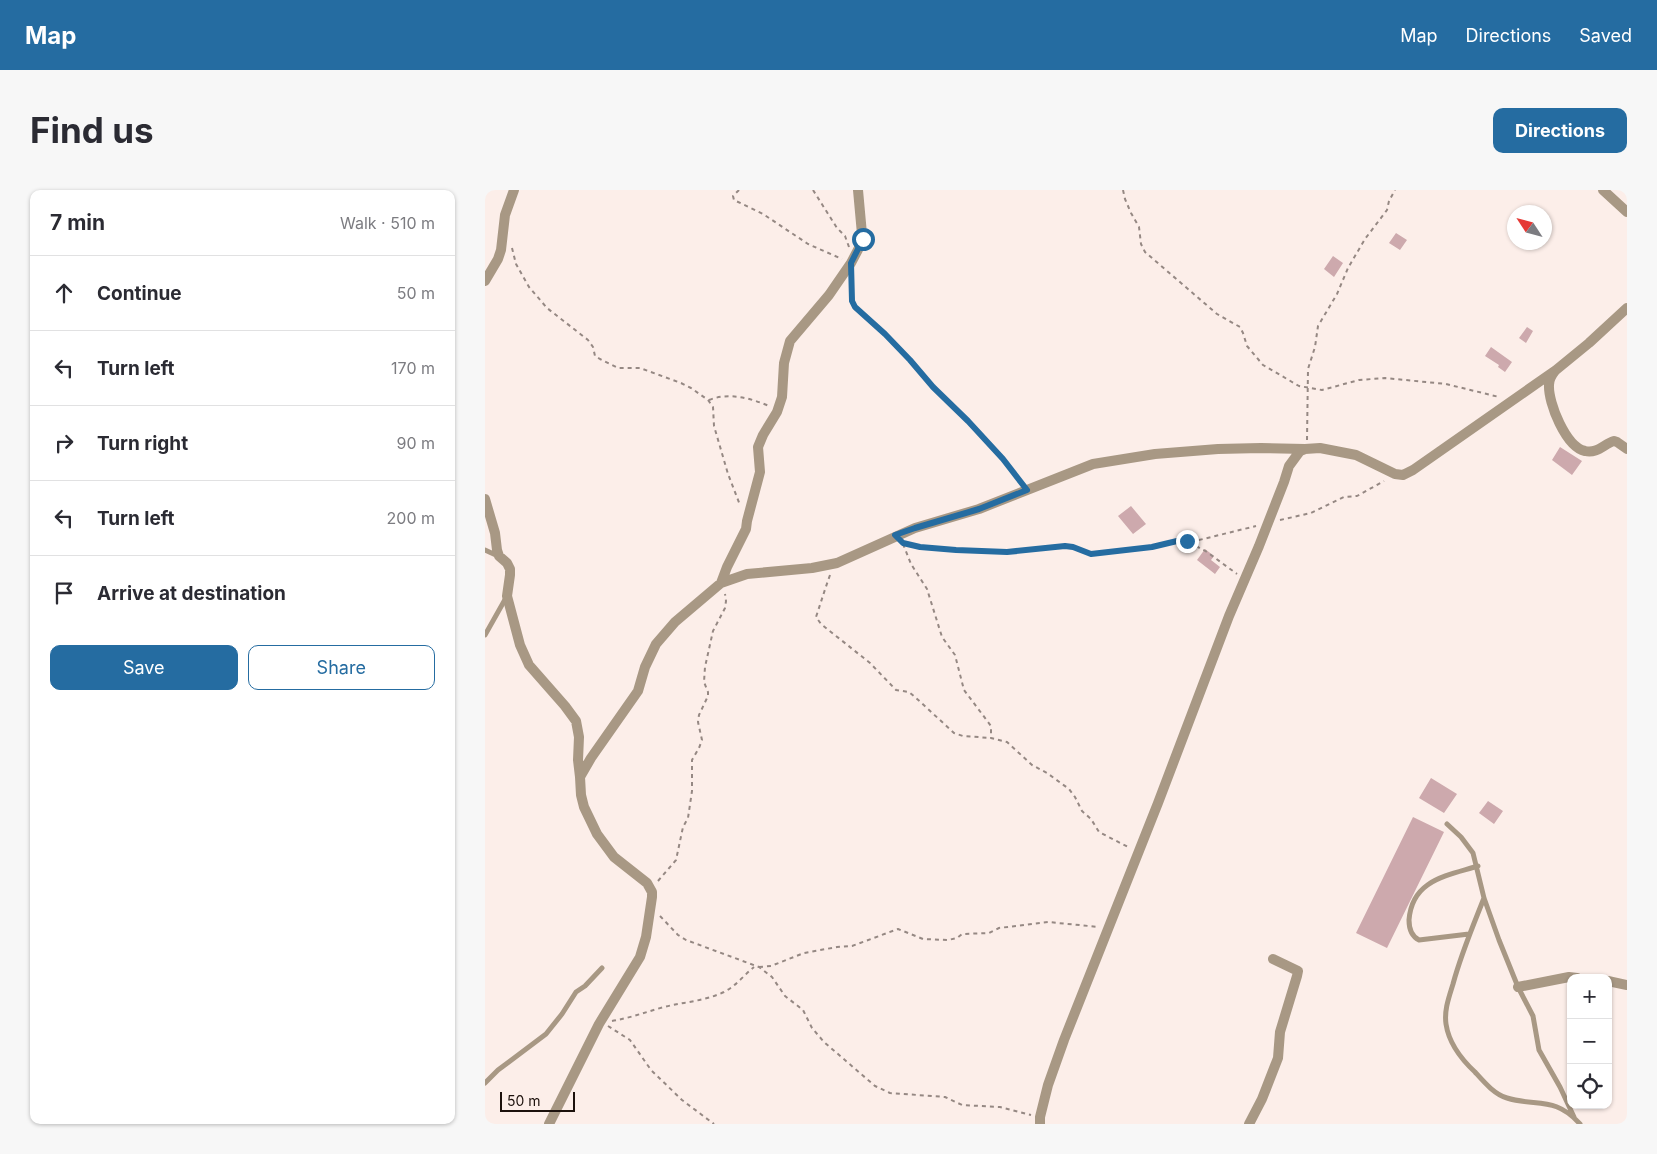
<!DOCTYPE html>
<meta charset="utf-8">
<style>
body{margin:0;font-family:Inter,sans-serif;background:#f7f7f7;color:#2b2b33}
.controls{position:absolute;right:15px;bottom:15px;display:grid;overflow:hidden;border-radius:10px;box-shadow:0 1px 4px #0004}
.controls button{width:45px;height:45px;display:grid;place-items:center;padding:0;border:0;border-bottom:1px solid #e1e1e2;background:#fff;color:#2b2b33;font:25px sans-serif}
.compass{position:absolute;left:1022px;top:15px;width:45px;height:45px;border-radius:50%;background:#fff;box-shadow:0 1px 4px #0004;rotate:306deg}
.scale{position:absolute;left:15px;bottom:12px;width:75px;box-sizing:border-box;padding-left:5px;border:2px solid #1c110c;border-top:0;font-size:14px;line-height:18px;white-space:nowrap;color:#1c110c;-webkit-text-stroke:4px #fceee9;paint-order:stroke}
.stop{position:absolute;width:15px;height:15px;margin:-11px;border:4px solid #256ca1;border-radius:50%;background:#fff}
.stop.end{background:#256ca1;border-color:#fff;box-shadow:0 1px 5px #0008}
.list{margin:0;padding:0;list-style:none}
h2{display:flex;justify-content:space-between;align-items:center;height:65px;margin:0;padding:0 20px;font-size:21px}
h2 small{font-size:16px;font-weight:400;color:#7c7c81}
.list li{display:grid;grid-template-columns:32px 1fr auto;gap:15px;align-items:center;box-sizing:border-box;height:75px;padding:0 20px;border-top:1px solid #e1e1e2}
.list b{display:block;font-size:19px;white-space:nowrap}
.list em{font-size:16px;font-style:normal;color:#7c7c81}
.actions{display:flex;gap:10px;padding:15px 20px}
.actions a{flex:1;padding:11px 0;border:1px solid #256ca1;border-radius:10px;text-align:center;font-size:18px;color:#256ca1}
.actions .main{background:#256ca1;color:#fff}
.icon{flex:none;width:28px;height:28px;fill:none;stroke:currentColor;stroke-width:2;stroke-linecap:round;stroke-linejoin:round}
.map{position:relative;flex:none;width:1142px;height:934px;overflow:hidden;border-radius:10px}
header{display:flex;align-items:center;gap:30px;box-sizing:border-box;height:70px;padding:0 25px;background:#256ca1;color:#fff}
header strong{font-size:24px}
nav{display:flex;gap:28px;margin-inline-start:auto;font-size:18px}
.intro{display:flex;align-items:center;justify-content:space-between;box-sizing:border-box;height:120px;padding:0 30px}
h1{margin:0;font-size:35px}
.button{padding:12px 22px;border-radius:10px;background:#256ca1;color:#fff;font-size:18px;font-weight:700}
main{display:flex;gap:30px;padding:0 30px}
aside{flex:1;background:#fff;border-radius:10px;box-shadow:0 1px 4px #0004}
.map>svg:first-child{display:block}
.building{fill:#cda9ad}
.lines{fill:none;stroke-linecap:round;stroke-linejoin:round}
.path{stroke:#958883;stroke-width:2;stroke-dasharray:4 4;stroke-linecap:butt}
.lane{stroke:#a89884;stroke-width:5}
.street{stroke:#a89884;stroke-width:10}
.route{stroke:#256ca1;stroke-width:6}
</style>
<header>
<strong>Map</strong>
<nav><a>Map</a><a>Directions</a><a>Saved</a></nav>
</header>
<div class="intro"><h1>Find us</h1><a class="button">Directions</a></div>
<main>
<aside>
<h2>7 min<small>Walk · 510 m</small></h2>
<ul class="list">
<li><svg class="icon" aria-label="ahead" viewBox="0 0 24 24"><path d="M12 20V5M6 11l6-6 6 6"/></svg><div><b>Continue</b></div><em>50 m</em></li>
<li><svg class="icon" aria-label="left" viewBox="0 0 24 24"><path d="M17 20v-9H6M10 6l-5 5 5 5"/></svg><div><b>Turn left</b></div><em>170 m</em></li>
<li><svg class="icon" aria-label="right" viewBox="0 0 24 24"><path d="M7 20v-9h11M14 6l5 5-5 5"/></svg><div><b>Turn right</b></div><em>90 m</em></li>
<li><svg class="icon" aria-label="left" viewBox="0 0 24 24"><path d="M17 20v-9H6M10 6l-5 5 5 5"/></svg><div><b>Turn left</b></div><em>200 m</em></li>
<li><svg class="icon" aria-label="arrive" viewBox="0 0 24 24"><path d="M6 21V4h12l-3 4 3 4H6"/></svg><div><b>Arrive at destination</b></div></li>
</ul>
<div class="actions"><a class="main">Save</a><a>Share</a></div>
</aside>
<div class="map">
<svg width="1142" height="934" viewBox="0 0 1142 934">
<rect width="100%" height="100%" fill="#fceee9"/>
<path class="building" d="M911,43l11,7 -7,10 -11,-7z
M848,66l10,7 -9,14 -10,-8z
M1042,137l6,4 -7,12 -7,-5z
M1006,157l21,15 -7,10 -7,-5 1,-2 -14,-9z
M1075,257l22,14 -10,14 -20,-15z
M646,316l15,18 -13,10 -15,-18z
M720,359l9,7 -3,4 9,7 -5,7 -18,-14z
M946,588l26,16 -13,19 -25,-15z
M1003,611l15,10 -9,13 -15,-11z
M928,627l31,15 -57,116 -31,-15z"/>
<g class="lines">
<path class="path" d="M254,0l-6,6 1,4 29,14 45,30 34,15
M328,0l24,38 8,8 4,11
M638,0l2,9 6,14 8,14 2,17 4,8 72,62 23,13 3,6 4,13 16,19 36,21 23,4 37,-10 26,-2 61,6 53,13
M27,58l4,16 13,23 18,21 41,32 5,7 2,9 5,3 18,9h22l41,15 10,5 17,12 5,7 1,19 14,48 12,31
M367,89v22l3,6 17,14 38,39 22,27 36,34 35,38 17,23
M224,210c20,-8 41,-2 60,6
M822,250l1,-71 7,-22 3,-21 19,-32 11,-26 17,-29 22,-29 2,-9 6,-11
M795,330l31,-7 33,-16 13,-1 27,-15
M706,352l65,-16
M418,354l8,20 16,25 15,48 13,18 9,35 27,36v12l16,4 25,23 15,8 22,16 6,8 7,14 9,8 8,13 31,16
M420,354l51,6 51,3 58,-7 8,1 18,7 61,-7 24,-6h11l20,11 30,22
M345,385c-5,14 -9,27 -14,42l5,7 49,39 26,27 13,2 6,5 39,36 9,3 28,2
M173,691l18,-21 7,-33 5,-9 4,-27v-31l7,-12 3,-8 -4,-18 1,-7 9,-19v-4l-4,-10 1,-15 8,-36 12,-23 1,-7 -1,-7
M175,726l18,19 8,5 73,27 13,10 13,19 18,14 9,18 12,14 51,44 15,7 55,4 17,8 38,2 31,8
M274,777l12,-1 33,-13 33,-6 15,-1 46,-17 25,10 25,1 9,-2 5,-4 27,-1 10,-5 49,-6 51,5
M127,831c18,-3 34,-9 52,-14 20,-5 41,-6 60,-15 12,-6 20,-17 30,-25
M123,836l22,14 21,30 31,30 32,24"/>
<path class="lane" d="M0,360l13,6
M0,445l22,-39
M962,634l14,13 12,16 11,45 15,42 19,47 15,29 6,34 21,37 14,30
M999,708c-11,28 -23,56 -31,86 -4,13 -9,26 -7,40 3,20 15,35 29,48 9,10 19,22 32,26 30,9 48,-2 73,26
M984,744l-50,6c-8,-4 -10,-11 -10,-20 3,-40 37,-44 69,-54
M0,893l13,-13 48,-36 16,-20 14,-22 9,-6 17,-18"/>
<path class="street" d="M1118,0l24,22
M0,91l13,-22 3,-9 4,-35 9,-25
M1070,181c-4,5 -6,8 -6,14 -1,18 17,62 36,66 12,3 19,-7 29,-10l3,1 10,7
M0,309l10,34 2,17 2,6 8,7 3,6v6l-3,21 13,49 9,20 36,41 11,15 3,16 -1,23 2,17
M236,393l6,-16 19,-38 1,-8 13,-49 -2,-25 5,-12 14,-23 5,-15 2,-34 6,-22 39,-46 22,-32 10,-19 1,-10 -4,-44
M1123,791l19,4
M1033,797l51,-10 8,1
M64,934l50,-100 41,-67 6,-20 6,-40v-5l-5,-9 -33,-26 -17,-23 -13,-27 -3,-12 -1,-18 11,-19 47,-67 7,-24 11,-23 19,-22 46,-39 26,-9 65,-6 25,-5 78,-35 64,-19 114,-45 62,-10 63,-5 43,-1 44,1 15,-1 36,7 39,19 8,1 10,-5 143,-100 33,-27 38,-35
M555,934v-7l8,-32 16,-45 94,-237 71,-187 30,-70 25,-64 5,-16 11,-15 5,-2
M764,934l13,-25 16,-41 2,-26 17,-56 1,-5 -25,-12"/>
</g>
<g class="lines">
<path class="route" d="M378,49l-12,24 1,38 3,6 30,27 25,26 23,27 35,34 35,38 24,31 -48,19 -64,19 -20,7 8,8 17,4 36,3 51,2 58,-6 8,1 18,7 61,-7 25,-6h10"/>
</g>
</svg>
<div class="controls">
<button>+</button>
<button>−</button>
<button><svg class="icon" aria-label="locate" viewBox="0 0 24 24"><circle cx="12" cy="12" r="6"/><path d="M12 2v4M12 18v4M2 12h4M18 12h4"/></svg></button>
</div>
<svg class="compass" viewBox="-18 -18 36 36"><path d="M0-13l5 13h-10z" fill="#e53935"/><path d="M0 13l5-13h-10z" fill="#7c7c81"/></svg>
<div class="scale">50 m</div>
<div class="stop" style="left:378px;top:49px"></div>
<div class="stop end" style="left:702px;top:351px"></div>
</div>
</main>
